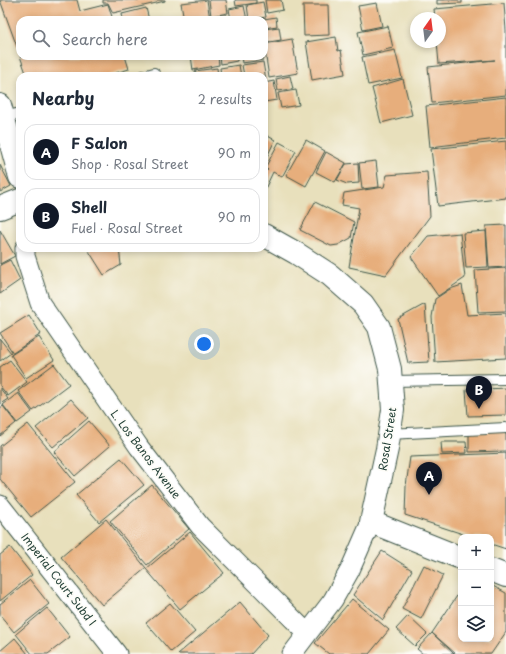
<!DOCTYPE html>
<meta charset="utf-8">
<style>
body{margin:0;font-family:"Playpen Sans",sans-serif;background:#f2f2f3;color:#1f2937}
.controls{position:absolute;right:12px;bottom:12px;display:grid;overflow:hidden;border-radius:8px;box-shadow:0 2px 6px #0003}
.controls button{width:36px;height:36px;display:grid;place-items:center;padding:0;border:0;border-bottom:1px solid #e0e1e3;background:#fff;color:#1f2937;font:20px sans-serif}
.compass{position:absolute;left:410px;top:12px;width:36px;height:36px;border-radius:50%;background:#fff;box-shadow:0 2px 6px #0003;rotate:14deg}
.you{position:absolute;left:204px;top:344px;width:14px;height:14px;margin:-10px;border:3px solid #fff;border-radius:50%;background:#1a73e8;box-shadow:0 0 0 6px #1a73e833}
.badge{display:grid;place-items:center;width:26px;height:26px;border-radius:50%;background:#111827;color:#fff;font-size:13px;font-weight:700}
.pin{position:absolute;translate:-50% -33px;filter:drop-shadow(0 1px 2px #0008)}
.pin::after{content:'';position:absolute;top:21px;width:14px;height:12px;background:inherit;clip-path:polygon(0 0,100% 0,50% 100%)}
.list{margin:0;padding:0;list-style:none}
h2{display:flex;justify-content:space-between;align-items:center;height:52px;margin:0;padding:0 16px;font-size:17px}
h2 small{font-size:13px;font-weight:400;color:#747a83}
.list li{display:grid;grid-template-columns:26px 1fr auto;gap:12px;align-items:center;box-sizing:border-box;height:56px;margin:0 8px 8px;padding:0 8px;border:1px solid #e0e1e3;border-radius:12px}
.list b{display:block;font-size:15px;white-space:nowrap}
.list p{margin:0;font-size:13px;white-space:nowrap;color:#747a83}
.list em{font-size:13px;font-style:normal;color:#747a83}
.icon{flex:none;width:22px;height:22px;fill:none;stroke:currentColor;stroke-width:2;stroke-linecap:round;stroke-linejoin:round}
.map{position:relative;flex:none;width:506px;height:654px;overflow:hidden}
.search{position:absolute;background:#fff;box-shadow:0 2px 6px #0003;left:16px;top:16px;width:252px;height:44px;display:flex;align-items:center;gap:10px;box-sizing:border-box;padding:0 14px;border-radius:12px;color:#747a83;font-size:15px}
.panel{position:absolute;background:#fff;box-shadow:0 2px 6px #0003;left:16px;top:72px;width:252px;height:180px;border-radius:12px}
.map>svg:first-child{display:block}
.building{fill:#e7ae7c}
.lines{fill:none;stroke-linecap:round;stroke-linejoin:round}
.lane-casing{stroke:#3d5548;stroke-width:12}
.street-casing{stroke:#3d5548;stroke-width:21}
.secondary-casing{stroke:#3d5548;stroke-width:24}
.lane{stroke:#fff;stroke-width:10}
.street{stroke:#fff;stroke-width:19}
.secondary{stroke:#fff;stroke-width:22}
.labels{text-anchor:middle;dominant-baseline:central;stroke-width:3.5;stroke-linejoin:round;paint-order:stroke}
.street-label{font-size:11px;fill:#1f3d34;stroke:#fdfcf7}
</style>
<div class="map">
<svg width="506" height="654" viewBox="0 0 506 654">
<rect width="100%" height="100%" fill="#fdfcf7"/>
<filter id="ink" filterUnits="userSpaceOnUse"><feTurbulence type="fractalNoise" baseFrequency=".025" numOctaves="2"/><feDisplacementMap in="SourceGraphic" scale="8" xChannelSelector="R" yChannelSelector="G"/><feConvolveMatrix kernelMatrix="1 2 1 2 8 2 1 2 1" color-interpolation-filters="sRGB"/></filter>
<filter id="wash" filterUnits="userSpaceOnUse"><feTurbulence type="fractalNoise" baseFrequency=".012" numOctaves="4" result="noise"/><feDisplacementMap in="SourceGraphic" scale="16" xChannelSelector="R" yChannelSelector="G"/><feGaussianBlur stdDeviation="0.9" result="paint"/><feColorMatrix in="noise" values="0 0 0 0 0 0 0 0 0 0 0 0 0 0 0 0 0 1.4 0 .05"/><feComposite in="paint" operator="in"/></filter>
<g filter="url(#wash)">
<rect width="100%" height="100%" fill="#e8e0bc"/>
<g id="blocks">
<path class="building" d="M0,0h77l3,11 28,-7 5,16h-93v35z
M103,0h62v1l-52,12 -5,-10h-5z
M207,0l3,20h-26l-3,-17z
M209,0h17l2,13 -17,3z
M235,0h21v3l-20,3z
M265,0h16l2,10 -16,3z
M437,0h25v3l-25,1z
M263,2l3,15 -17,3 -2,-15z
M377,3l5,23 -19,4 -5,-24z
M504,3l2,27v65l-74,8 -4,-36 67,-7 -56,4 -2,-22h3v-24h-5l-1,-9z
M303,5h25l1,30 -25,1z
M244,6l3,14h-16l-2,-11z
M146,8l3,12h-26l-1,-6z
M227,15l1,5h-15l-1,-3z
M276,17l1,9 -13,2v-9z
M388,26l5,22 -30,7 -5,-23z
M279,27l2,13 -17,3v-14z
M336,37l2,14 3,-1 4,24 -33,6 -6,-38z
M292,39l6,34 -29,5 -5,-34z
M395,50l7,28 -34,7 -6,-28z
M20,56h105l4,13 -23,7h-79z
M191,56h27l1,9 -26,5z
M220,56h17v5l-16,3z
M241,56h22v4l-21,3z
M263,62l3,18h-2v-4h-20l-2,-11z
M239,65l2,11h-20l-1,-8z
M217,68l1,8h-22l-1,-5z
M290,76l3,13 -15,2 -2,-12z
M403,79l9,36 -31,8 -9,-35z
M274,81l3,19 -13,2v-19z
M296,90l3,15 -18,3 -3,-15z
M506,97v41l-76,9 -4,-41z
M264,134l11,6 -11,23z
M306,140l19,11 -19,35 -20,-11z
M506,141v57l-68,8 -7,-57z
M279,142l17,9 -14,26 -9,-5 -9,19v-23l4,2 -3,-2z
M326,152l20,11 -11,19 -19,-10z
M376,161l3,26 -17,2 -3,-26z
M358,163l1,20 -12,1 -10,-4 9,-16z
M0,165l11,21 -11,6z
M427,172l3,44 -44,59 -37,-8 10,-59 -17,-3 2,-12 40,-6 3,-12z
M315,202l39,20 -3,16 -13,7 -7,1 -31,-16z
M506,225v42l-17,1 -3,-42z
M0,230l15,26 -15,8z
M486,231l2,36 -22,1 -3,-35z
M460,233l5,45 -27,18 -27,-39 17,-21z
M87,248h32l2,17 -17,10z
M10,260l10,20 -20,14v-29z
M506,268v43l-28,1 -3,-42z
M462,285l5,30 39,-2v45l-71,4 -3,-45 3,-18 15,-10z
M425,304l4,58 -21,1 -10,-44z
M29,315l12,19 -28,19 -13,-20z
M39,337l15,23 -28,18 -15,-23z
M0,339l11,14 -11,8z
M10,360l17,22 -19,14 -8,-10v-19z
M54,364l15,20 -36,27 -15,-20z
M0,388l8,11 -8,5z
M506,388v27l-38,1 -2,-26z
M18,393l14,19 -15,11 -14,-18z
M71,399l17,19 -35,29 -17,-19z
M3,406l13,17 -16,13v-28z
M89,421l21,25 -35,30 -21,-24z
M28,424l47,58 -44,35 -31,-38v-33z
M506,429v22l-37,1v-22z
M441,442h25l1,11 -25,1z
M506,453v96l-15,-5v-7h-19l-67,-22 1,-29 4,-29z
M121,458l23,27 -45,37 -23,-27z
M152,485l37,44 -42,36 -37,-44z
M106,519l40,49 -44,37 -41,-48z
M190,532l34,41 -44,36 -34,-40z
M10,547l22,28 -32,26v-46z
M382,551l30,19 -29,50 -30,-25z
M424,565l19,10 -22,44 -19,-10z
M30,580l19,24 -35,28 -14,-17v-11z
M491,585l15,8v39l-15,22h-35l-24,-21 29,-43v49h30z
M352,599l37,31 -20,24h-40l-14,-11z
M240,602l28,33 -17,19h-73z
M170,603l25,29 -24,20 -25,-29z
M47,608l23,29 -22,17h-16l-16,-20z
M408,616l19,18 -12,12 -19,-17z
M432,633l22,21h-31l-6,-5z
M15,638l13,16h-28v-3z"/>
</g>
</g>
<g filter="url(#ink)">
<use href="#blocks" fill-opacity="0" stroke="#3d5548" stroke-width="1"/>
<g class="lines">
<defs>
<path id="lane" d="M143,76l11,-3
M4,117l16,-4
M391,381l115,-2
M389,434l117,-6"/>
<path id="street" d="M25,248v8l15,47 99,144 61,79 107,107
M0,505l117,149
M292,654l41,-54 17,-30 21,-48"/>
<path id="secondary" d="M0,105l20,72
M0,208l20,-8
M264,235l32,18 34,22 33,29 16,23 11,42 3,41 -6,39 -16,73 90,36
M491,570l15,6"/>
</defs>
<use href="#lane" class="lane-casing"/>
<use href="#street" class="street-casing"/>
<use href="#secondary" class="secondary-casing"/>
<use href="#lane" class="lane"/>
<use href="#street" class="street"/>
<use href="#secondary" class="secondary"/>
</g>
</g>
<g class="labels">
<g class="street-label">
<text transform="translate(387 439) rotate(-81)">Rosal Street</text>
<text transform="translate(146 454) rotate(53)">L. Los Banos Avenue</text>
<text transform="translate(59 579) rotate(52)">Imperial Court Subd I</text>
</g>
</g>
</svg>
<div class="controls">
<button>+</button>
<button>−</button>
<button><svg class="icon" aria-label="layers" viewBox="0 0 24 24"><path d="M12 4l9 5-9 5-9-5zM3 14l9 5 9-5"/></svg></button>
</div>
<svg class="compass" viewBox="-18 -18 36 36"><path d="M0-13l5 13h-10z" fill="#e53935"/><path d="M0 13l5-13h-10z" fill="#747a83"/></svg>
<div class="you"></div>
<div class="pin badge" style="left:429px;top:495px">A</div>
<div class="pin badge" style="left:479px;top:409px">B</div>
<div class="search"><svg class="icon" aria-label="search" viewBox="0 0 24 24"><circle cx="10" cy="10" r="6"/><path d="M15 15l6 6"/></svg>Search here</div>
<section class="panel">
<h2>Nearby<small>2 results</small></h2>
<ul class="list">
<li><span class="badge">A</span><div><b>F Salon</b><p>Shop · Rosal Street</p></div><em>90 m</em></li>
<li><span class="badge">B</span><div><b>Shell</b><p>Fuel · Rosal Street</p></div><em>90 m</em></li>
</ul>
</section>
</div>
